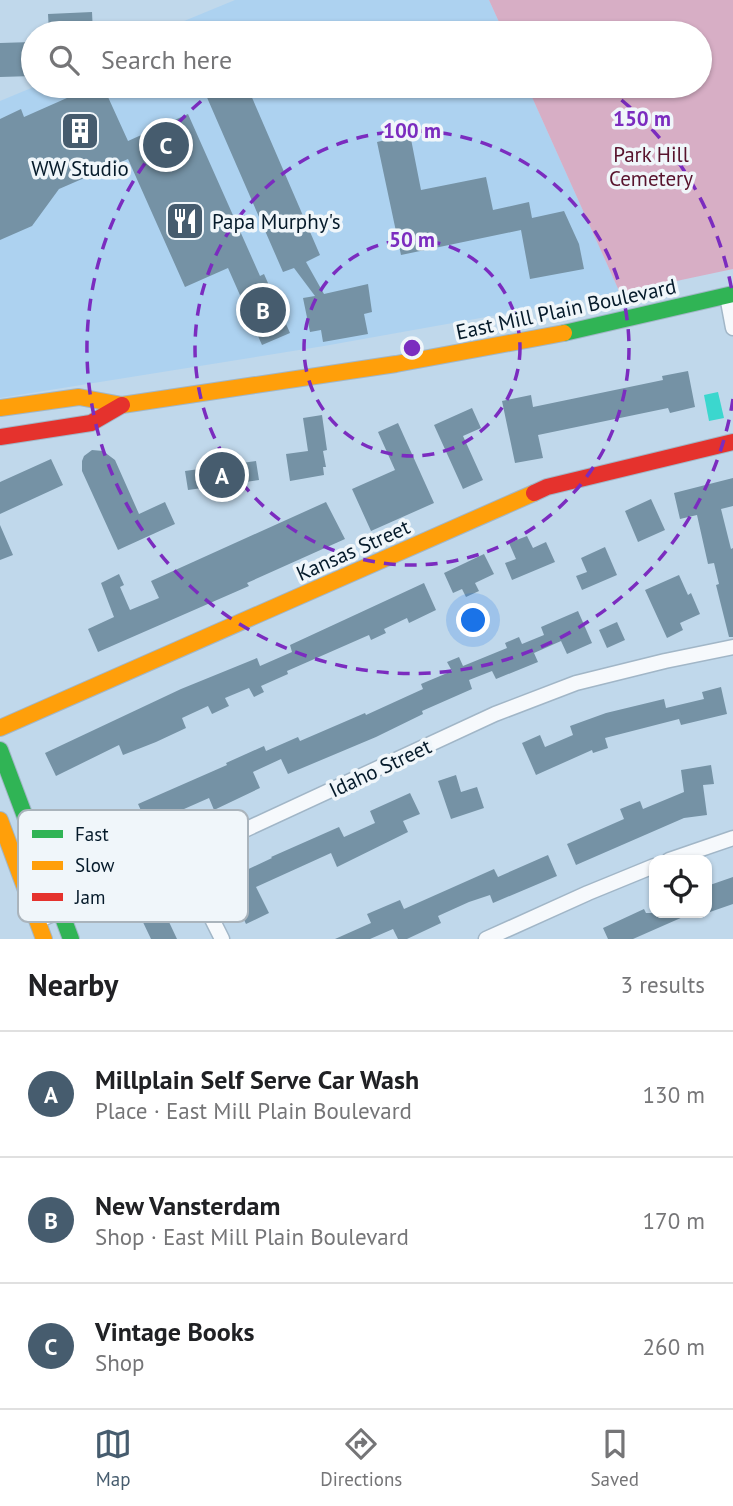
<!DOCTYPE html>
<meta charset="utf-8">
<style>
body{margin:0;font-family:"PT Sans",sans-serif;background:#f2f2f2;color:#202124}
.controls{position:absolute;right:21px;bottom:21px;display:grid;overflow:hidden;border-radius:14px;box-shadow:0 2px 5px #0004}
.controls button{width:63px;height:63px;display:grid;place-items:center;padding:0;border:0;border-bottom:2px solid #e0e0e0;background:#fff;color:#202124;font:35px sans-serif}
.you{position:absolute;left:474px;top:621px;width:24px;height:24px;margin:-18px;border:5px solid #fff;border-radius:50%;background:#1a73e8;box-shadow:0 0 0 10px #1a73e833}
.badge{display:grid;place-items:center;width:46px;height:46px;border-radius:50%;background:#465c6e;color:#fff;font-size:23px;font-weight:700}
.pin{position:absolute;translate:-50% -50%;border:4px solid #fff;box-shadow:0 2px 7px #0006}
.list{margin:0;padding:0;list-style:none}
h2{display:flex;justify-content:space-between;align-items:center;height:91px;margin:0;padding:0 28px;font-size:30px}
h2 small{font-size:23px;font-weight:400;color:#757577}
.list li{display:grid;grid-template-columns:46px 1fr auto;gap:21px;align-items:center;box-sizing:border-box;height:126px;padding:0 28px;border-top:2px solid #e0e0e0}
.list b{display:block;font-size:26px;white-space:nowrap}
.list p{margin:0;font-size:23px;white-space:nowrap;color:#757577}
.list em{font-size:23px;font-style:normal;color:#757577}
.icon{flex:none;width:38px;height:38px;fill:none;stroke:currentColor;stroke-width:2;stroke-linecap:round;stroke-linejoin:round}
.map{position:relative;flex:none;width:733px;height:939px;overflow:hidden}
.search{position:absolute;background:#fff;box-shadow:0 2px 5px #0004;left:21px;right:21px;top:21px;height:77px;display:flex;align-items:center;gap:18px;box-sizing:border-box;padding:0 24px;border-radius:38px;color:#757577;font-size:26px}
.sheet{height:469px;background:#fff}
nav{display:flex;justify-content:space-around;align-items:center;box-sizing:border-box;height:98px;border-top:2px solid #e0e0e0;background:#fff;font-size:19px;color:#757577}
nav a{display:grid;justify-items:center;gap:4px}
nav .on{color:#465c6e}
.map>svg:first-child{display:block}
.built{fill:#add2f0}
.green{fill:#d7aec5}
.water{fill:#3bd7ce}
.building{fill:#7592a5}
.lines{fill:none;stroke-linecap:round;stroke-linejoin:round}
.street-casing{stroke:#a1b6c7;stroke-width:17}
.fast-casing{stroke:#a1b6c7;stroke-width:18}
.slow-casing{stroke:#a1b6c7;stroke-width:18}
.jam-casing{stroke:#a1b6c7;stroke-width:18}
.street{stroke:#f6f9fc;stroke-width:14}
.fast{stroke:#30b455;stroke-width:16}
.slow{stroke:#ff9f0a;stroke-width:16}
.jam{stroke:#e5322d;stroke-width:16}
.ring{fill:none;stroke:#7b2cbf;stroke-width:3.5;stroke-dasharray:12 9}
.labels{text-anchor:middle;dominant-baseline:central;stroke-width:7;stroke-linejoin:round;paint-order:stroke}
.park-label{font-size:21px;fill:#58132d;stroke:#f0f6fa}
.poi-label{font-size:21px;fill:#051a2a;stroke:#f0f6fa}
.street-label{font-size:21px;fill:#051a2a;stroke:#f0f6fa}
.key{fill:#f0f6fa;stroke:#aab4bc;stroke-width:2}
.key-label{font-size:19px;fill:#051a2a}
.centre{fill:#7b2cbf;stroke:#f0f6fa;stroke-width:3.5}
.ring-label{font-size:21px;text-anchor:middle;font-weight:bold;fill:#7b2cbf;stroke:#f0f6fa;stroke-width:7;stroke-linejoin:round;paint-order:stroke}
</style>
<div class="map">
<svg width="733" height="939" viewBox="0 0 733 939">
<rect width="100%" height="100%" fill="#c0d8eb"/>
<path class="built" d="M235,0h254l15,33h-349z
M36,86h491l93,207 -296,53 -324,52v-297z"/>
<path class="green" d="M489,0h244v269l-113,24 -93,-207h173v-53h-196z"/>
<path class="water" d="M718,392l6,26 -15,3 -5,-26z"/>
<path class="building" d="M92,12l1,21h-44l-1,-19z
M32,42l1,34 -33,1v-34z
M94,86h9l25,55 60,-27 72,162 4,-2 26,59 -28,12 -34,-77 -43,19 -57,-128 -69,30 -27,37 -32,14v-121l21,-10 3,8z
M202,86h45l73,169 -14,7 18,32 44,-10 4,28 -8,2 4,20 -45,8 -2,-12 -11,2 -7,-34 12,-2 -21,-28 -11,4z
M410,134l11,56 65,-13 7,33 36,-8 3,16 32,-7 15,33 5,25 -54,10 -9,-49 -120,25 -24,-113z
M688,371l7,36 -25,6 -2,-5 -130,27 5,23 -28,5 -13,-62 29,-6 2,12 130,-27 -1,-4z
M472,408l9,20 -18,8 20,44 -20,9 -29,-64z
M322,415l5,35 -4,1 3,16h-3l1,8 -34,6 -4,-27 22,-3 -5,-33z
M398,423l36,80 -63,28 -19,-42 43,-19 -17,-38z
M92,450l11,1 12,9 24,54 26,-12 10,22 -57,26 -36,-79v-10l2,-5z
M51,459l12,26 -63,29v-32z
M256,461l3,19 -71,10 -3,-19z
M733,478v28l-12,3 10,40 2,-1v89h-4l-13,-52 3,-1 -5,-21 -6,1 -11,-49 -17,4 -6,-26z
M651,499l14,31 -27,12 -13,-31z
M326,502l19,37 -98,44 2,3 -151,66 -10,-23 26,-12 -13,-34 18,-9 5,11 -4,2 10,23 29,-12 -8,-17z
M0,525l13,30 -13,5z
M527,536l6,12 13,-6 9,20 -43,18 -7,-17 11,-4 -7,-16z
M605,547l12,28 -35,15 -6,-14 11,-4 -6,-14z
M484,554l10,20 -19,9 4,8 -13,6 -4,-8 -9,4 -9,-20z
M679,575l9,20 3,-2 9,21 -20,9 3,7 -16,8 -22,-48z
M424,583l12,27 -27,13 -2,-5 -23,11 2,4 -15,7 -2,-5 -82,36 1,3 -27,12 3,6 -10,5 -5,-9 -24,10 4,8 -17,8 -4,-8 -26,12 4,10 -30,14 -33,13 -4,-10 -63,31 -11,-23 136,-64 76,-31 3,8 32,-14 -2,-7z
M578,611l14,32 -25,11 -6,-13 -27,12 4,9 -42,17 -4,-8 -23,9 3,9 -50,22 1,3 -47,23 -88,37 -7,-15 -28,13 7,16 -46,22 -5,-12 -34,15 5,11 -95,41 -13,-29 27,-12 -3,-7 18,-8 8,18 22,-10 -6,-13 89,-39 -1,-2 38,-17 2,5 32,-14 2,4 65,-28 1,2 57,-26 -2,-5 31,-13 -5,-9 12,-5 4,9 44,-18 -2,-5 14,-6 3,7 22,-9 -3,-8z
M617,622l8,18 -18,8 -8,-18z
M721,687l6,27 -46,11 -2,-6 -74,19 3,10 -15,5 -1,-3 -56,25 -14,-32 18,-8 5,12 28,-12 -3,-9 36,-13 58,-14 2,9 38,-9 -2,-7z
M711,765l3,19 -11,1 4,30 -23,3 -108,47 -9,-21 57,-25 -4,-10 20,-8 3,8 41,-17 -3,-22z
M456,775l5,17 16,-5 7,21 -33,11 -13,-38z
M410,793l10,21 -17,7 5,11 -71,35 -6,-14 -75,34 13,26 -23,11 -21,-44 47,-22 -1,-1 68,-30 5,10 31,-14 -5,-12z
M548,855l9,21 -64,27 -3,-8 -21,7 -31,14 3,7 -34,16h-9l-5,-10 -23,10h-35l36,-16 -4,-9 33,-14 4,9 90,-40 4,8z
M733,877v27l-26,9v-27z
M162,907l15,32h-26l-10,-21z
M644,909l2,4h46l-59,26h-25l-5,-11z"/>
<g class="lines">
<defs>
<path id="street" d="M727,296l6,32
M182,859l40,80
M669,860l64,-22
M37,921l145,-62 313,-145 81,-31 89,-22 68,-14
M486,939l102,-46 66,-27"/>
<path id="fast" d="M564,333l169,-39
M0,750l71,189"/>
<path id="slow" d="M0,408l79,-11 43,8 274,-41 168,-31
M0,728l534,-235
M0,820l44,119"/>
<path id="jam" d="M0,437l91,-14 31,-18
M534,493l13,-6 186,-45"/>
</defs>
<use href="#street" class="street-casing"/>
<use href="#fast" class="fast-casing"/>
<use href="#slow" class="slow-casing"/>
<use href="#jam" class="jam-casing"/>
<use href="#street" class="street"/>
<use href="#fast" class="fast"/>
<use href="#slow" class="slow"/>
<use href="#jam" class="jam"/>
</g>
<g class="ring">
<circle cx="412" cy="348" r="108"/>
<circle cx="412" cy="348" r="217"/>
<path d="M733 399A325 325 0 1 1 219 87M333 33A325 325 0 0 1 491 33M605 87A325 325 0 0 1 733 297"/>
</g>
<defs>
<symbol id="building-square" viewBox="-11 -11 22 22"><rect x="-9" y="-9" width="18" height="18" rx="4" fill="#465c6e" stroke="#f0f6fa"/><path d="M-4-6H4V6H1V3H-1V6H-4ZM-2.5-4.3h1.7v1.8h-1.7ZM.8-4.3h1.7v1.8H.8ZM-2.5-1h1.7V.8h-1.7ZM.8-1h1.7V.8H.8Z" fill="#fff"/></symbol>
<symbol id="restaurant-square" viewBox="-11 -11 22 22"><rect x="-9" y="-9" width="18" height="18" rx="4" fill="#465c6e" stroke="#f0f6fa"/><path d="M-5-6h1v4h1v-4h1v4h1v-4h1v5L-1.5 .5V6h-2V.5L-5-1ZM5-6V6H3V1.5H1.5Q1.5-4 5-6Z" fill="#fff"/></symbol>
</defs>
<g fill-rule="evenodd">
<use href="#building-square" x="58" y="109" width="44" height="44"/>
<use href="#restaurant-square" x="163" y="199" width="44" height="44"/>
</g>
<g class="labels">
<g class="park-label">
<text x="651" y="154">Park Hill<tspan x="651" dy="24">Cemetery</tspan></text>
</g>
<g class="poi-label">
<text x="80" y="168">WW Studio</text>
<text x="212" y="221" text-anchor="start">Papa Murphy's</text>
</g>
<g class="street-label">
<text transform="translate(566 309) rotate(-12)">East Mill Plain Boulevard</text>
<text transform="translate(353 550) rotate(-24)">Kansas Street</text>
<text transform="translate(380 768) rotate(-25)">Idaho Street</text>
</g>
</g>
<rect x="18" y="810" width="230" height="112" rx="10" class="key"/>
<rect x="32" y="830" width="31" height="8" fill="#30b455"/>
<rect x="32" y="861" width="31" height="9" fill="#ff9f0a"/>
<rect x="32" y="893" width="31" height="8" fill="#e5322d"/>
<g class="key-label">
<text x="75" y="841">Fast</text>
<text x="75" y="872">Slow</text>
<text x="75" y="904">Jam</text>
</g>
<circle cx="412" cy="348" r="10" class="centre"/>
<g class="ring-label">
<text x="642" y="126">150 m</text>
<text x="412" y="138">100 m</text>
<text x="412" y="247">50 m</text>
</g>
</svg>
<div class="controls">
<button><svg class="icon" aria-label="locate" viewBox="0 0 24 24"><circle cx="12" cy="12" r="6"/><path d="M12 2v4M12 18v4M2 12h4M18 12h4"/></svg></button>
</div>
<div class="you"></div>
<div class="pin badge" style="left:222px;top:475px">A</div>
<div class="pin badge" style="left:263px;top:310px">B</div>
<div class="pin badge" style="left:166px;top:145px">C</div>
<div class="search"><svg class="icon" aria-label="search" viewBox="0 0 24 24"><circle cx="10" cy="10" r="6"/><path d="M15 15l6 6"/></svg>Search here</div>
</div>
<section class="sheet">
<h2>Nearby<small>3 results</small></h2>
<ul class="list">
<li><span class="badge">A</span><div><b>Millplain Self Serve Car Wash</b><p>Place · East Mill Plain Boulevard</p></div><em>130 m</em></li>
<li><span class="badge">B</span><div><b>New Vansterdam</b><p>Shop · East Mill Plain Boulevard</p></div><em>170 m</em></li>
<li><span class="badge">C</span><div><b>Vintage Books</b><p>Shop</p></div><em>260 m</em></li>
</ul>
</section>
<nav>
<a class="on"><svg class="icon" aria-label="map" viewBox="0 0 24 24"><path d="M3 6l6-2 6 2 6-2v14l-6 2-6-2-6 2zM9 4v14M15 6v14"/></svg>Map</a>
<a><svg class="icon" aria-label="directions" viewBox="0 0 24 24"><path d="M12 3l9 9-9 9-9-9zM9 14v-3h6M13 9l2 2-2 2"/></svg>Directions</a>
<a><svg class="icon" aria-label="saved" viewBox="0 0 24 24"><path d="M7 4h10v16l-5-4-5 4z"/></svg>Saved</a>
</nav>
